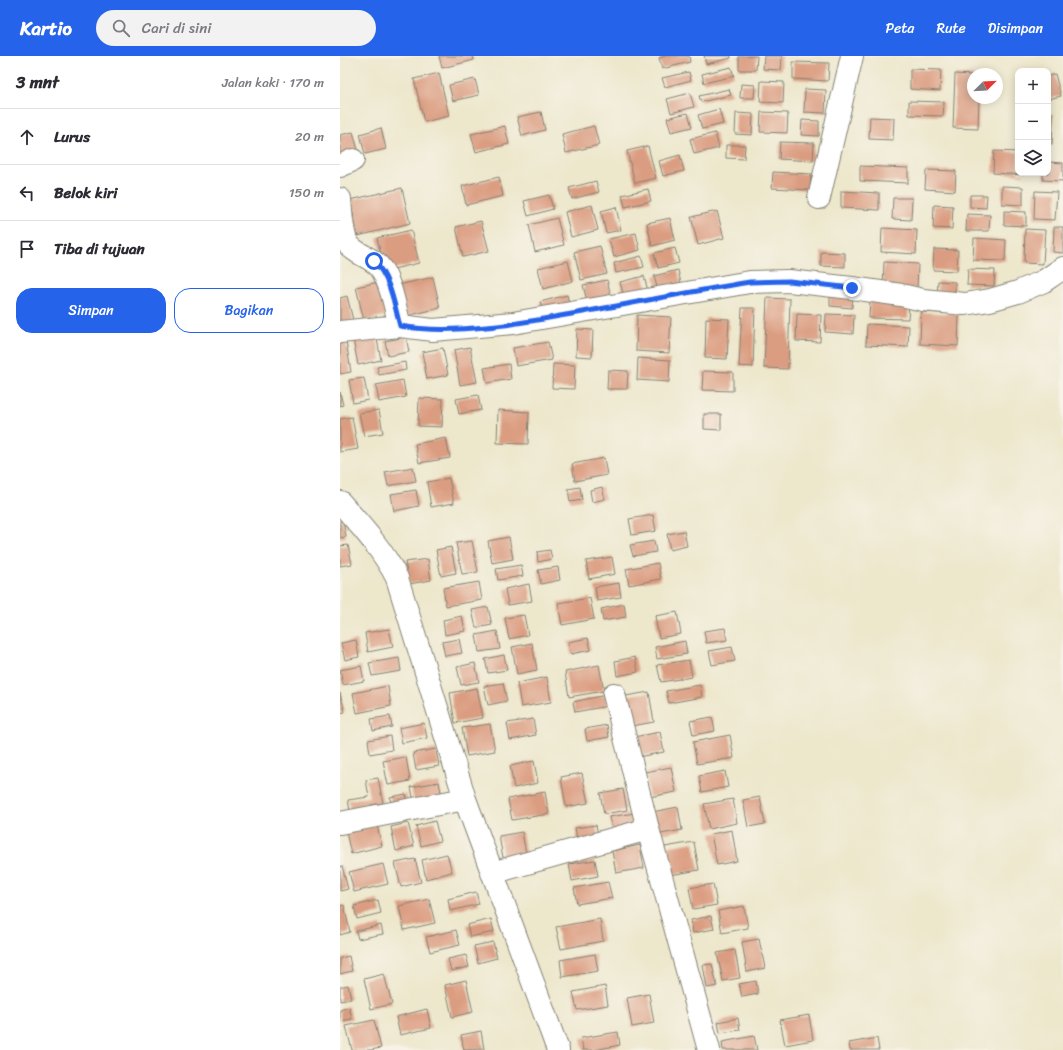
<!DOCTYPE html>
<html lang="id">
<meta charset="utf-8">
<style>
body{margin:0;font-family:Sriracha,sans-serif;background:#f2f2f3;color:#2b2b33}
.controls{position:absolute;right:12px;top:12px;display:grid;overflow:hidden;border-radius:8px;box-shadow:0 2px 10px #0003}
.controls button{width:36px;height:36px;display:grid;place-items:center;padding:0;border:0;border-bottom:1px solid #e1e1e2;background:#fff;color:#2b2b33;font:20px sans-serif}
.compass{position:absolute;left:627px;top:12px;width:36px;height:36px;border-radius:50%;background:#fff;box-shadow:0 2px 10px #0003;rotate:66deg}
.stop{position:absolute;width:12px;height:12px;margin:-9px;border:3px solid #2563eb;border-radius:50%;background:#fff}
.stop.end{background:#2563eb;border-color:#fff;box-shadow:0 1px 4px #0008}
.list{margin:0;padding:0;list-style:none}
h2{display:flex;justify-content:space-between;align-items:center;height:52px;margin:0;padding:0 16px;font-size:17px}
h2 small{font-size:13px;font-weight:400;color:#7c7c81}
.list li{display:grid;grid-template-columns:26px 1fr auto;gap:12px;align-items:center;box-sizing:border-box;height:56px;padding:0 16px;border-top:1px solid #e1e1e2}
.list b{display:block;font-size:15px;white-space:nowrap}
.list em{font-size:13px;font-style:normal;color:#7c7c81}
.actions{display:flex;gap:8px;padding:12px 16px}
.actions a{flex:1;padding:9px 0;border:1px solid #2563eb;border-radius:16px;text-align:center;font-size:14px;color:#2563eb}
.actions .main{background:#2563eb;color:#fff}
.icon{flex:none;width:22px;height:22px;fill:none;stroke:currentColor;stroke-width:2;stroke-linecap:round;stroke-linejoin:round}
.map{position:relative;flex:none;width:723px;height:994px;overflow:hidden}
header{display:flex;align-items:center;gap:24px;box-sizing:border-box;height:56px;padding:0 20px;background:#2563eb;color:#fff}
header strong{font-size:19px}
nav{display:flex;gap:22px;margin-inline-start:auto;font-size:14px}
.search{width:280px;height:36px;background:#f2f2f3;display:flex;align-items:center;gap:10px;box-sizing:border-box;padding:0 14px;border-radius:22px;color:#7c7c81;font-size:15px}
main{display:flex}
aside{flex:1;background:#fff}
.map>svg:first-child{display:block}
.building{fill:#db9d81}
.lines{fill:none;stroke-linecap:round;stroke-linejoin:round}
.minor-casing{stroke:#848274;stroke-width:24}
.minor{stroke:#fff;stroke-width:22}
.route{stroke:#2563eb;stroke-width:5}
</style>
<header>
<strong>Kartio</strong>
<div class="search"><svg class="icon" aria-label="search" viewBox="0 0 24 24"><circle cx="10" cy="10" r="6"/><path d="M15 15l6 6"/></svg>Cari di sini</div>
<nav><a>Peta</a><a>Rute</a><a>Disimpan</a></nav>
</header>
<main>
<aside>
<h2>3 mnt<small>Jalan kaki · 170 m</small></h2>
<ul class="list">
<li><svg class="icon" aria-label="ahead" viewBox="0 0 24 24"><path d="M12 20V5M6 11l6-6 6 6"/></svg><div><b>Lurus</b></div><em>20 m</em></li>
<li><svg class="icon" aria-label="left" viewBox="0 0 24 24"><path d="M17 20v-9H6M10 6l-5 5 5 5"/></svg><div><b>Belok kiri</b></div><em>150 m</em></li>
<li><svg class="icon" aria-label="arrive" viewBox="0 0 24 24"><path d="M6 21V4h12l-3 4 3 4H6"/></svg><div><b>Tiba di tujuan</b></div></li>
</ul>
<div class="actions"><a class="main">Simpan</a><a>Bagikan</a></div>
</aside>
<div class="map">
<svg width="723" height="994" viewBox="0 0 723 994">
<rect width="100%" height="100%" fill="#f7f3e8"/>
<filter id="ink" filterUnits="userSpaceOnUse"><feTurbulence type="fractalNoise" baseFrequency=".025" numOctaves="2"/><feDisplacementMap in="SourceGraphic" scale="8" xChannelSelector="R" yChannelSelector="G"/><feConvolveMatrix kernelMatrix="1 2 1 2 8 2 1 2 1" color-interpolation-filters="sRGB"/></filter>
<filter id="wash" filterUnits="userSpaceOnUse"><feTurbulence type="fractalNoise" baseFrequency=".012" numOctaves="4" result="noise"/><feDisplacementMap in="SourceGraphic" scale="16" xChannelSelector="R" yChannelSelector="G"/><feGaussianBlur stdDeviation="0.9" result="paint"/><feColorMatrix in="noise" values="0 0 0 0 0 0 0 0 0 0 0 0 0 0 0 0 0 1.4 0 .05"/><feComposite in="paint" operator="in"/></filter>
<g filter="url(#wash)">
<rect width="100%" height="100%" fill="#ede7cc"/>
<g id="blocks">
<path class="building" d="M99,0h34l1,4 -32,8z
M326,0h23l1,6 -28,7 -3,-11z
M364,0h27v2l-25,6z
M399,0h18l-1,14h-17z
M424,0h18l-1,14 -18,-1z
M453,6l36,1 -1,18 -35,-2z
M391,11l3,9 -30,7 -2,-9z
M570,13l31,1 -1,21 -30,-2z
M349,16l2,8 -26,7 -3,-9z
M99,17l10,43 -25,6 -10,-43z
M615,18l18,1v23h6l-1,31 -25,-1z
M715,18l6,22 -13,3v-23z
M135,23l4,16 -26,6 -4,-16z
M421,25l23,1 -1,21 -23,-1z
M401,28l14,1 -1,13h-14z
M389,33l2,6 -30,7 -2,-6z
M465,33l21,1 -1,23 -21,-1z
M350,37l4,14 -23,6 -4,-14z
M569,45l35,1 -1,14 -34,-1z
M379,53l4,15 -21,5 -4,-14z
M201,56l4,18 -23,6 -5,-19z
M421,56l27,1 -1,20 -27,-1z
M348,57l4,14 -21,5 -4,-14z
M396,57l17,1 -1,21 -17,-1z
M708,57l5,1 -1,30h-4z
M530,61l24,1 -1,22 -24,-1z
M462,64l17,1v15l-18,-1z
M165,70l4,18 -33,8 -5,-18z
M254,70l5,19 -33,8 -4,-19z
M41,72l5,21 -21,5 -5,-20z
M13,76l6,22 -19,5v-24z
M375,77l4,15 -25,6 -4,-15z
M440,86l34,1 -1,18 -34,-2z
M386,89h19l-1,14 -18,-1z
M308,90l8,32 -21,5 -8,-32z
M654,95l24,1v21h6v2l-31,-2z
M340,99l4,16 -21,5 -4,-15z
M708,106l15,1v18l-20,-1v-7h5z
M520,110l48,2v15l-48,-2z
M586,114l30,1 -1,20 -30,-2z
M433,116l38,2 -1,16 -38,-2z
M159,121l4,19 -37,9 -4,-19z
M256,125l3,11 -27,7 -3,-11z
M662,130l21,1v18l-21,-1z
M62,132l8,35 -52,13 -8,-36z
M308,133l3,12 -26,6 -3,-12z
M501,135l38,2v17l-38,-2z
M695,135l22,1 -2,28 -21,-1z
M209,139l4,14 -25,7 -4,-15z
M630,139h17l-1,13 -16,-1z
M553,142h19l-1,22 -19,-1z
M252,149l6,25 -27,7 -6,-25z
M594,149l19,1 -1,23 -19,-1z
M276,151l5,23 -15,3 -5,-22z
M377,155l7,27 -26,7 -7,-28z
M664,155l22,1v14l-22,-1z
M627,158l23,1 -1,16h-23z
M217,162l7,27 -29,7 -6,-27z
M330,162l5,22 -23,6 -5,-23z
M141,165l8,30 -26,6 -7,-30z
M714,171h9v26l-10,-1z
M542,172l35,2 -1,24 -35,-2z
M685,173l20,1 -2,34 -19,-1z
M71,174l8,33 -34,8 -8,-33z
M296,177l4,17 -26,7 -5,-18z
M634,182l32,2 -1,21 -32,-1z
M260,190l7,28 -26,6 -7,-28z
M335,192l4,15 -21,5 -4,-15z
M594,193l24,1 -1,21 -24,-1z
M481,196l24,1v14l-24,-1z
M301,200l3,11 -28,6 -2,-10z
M228,205l5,20 -30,8 -5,-21z
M544,206l34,2 -1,25 -34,-1z
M628,213l27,1 -1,16 -27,-1z
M338,214l4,18 -23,6 -5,-18z
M304,220l5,19 -24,6 -5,-19z
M93,221l7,31 -38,9 -8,-31z
M267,224l5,20 -24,6 -5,-21z
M598,225l17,1v17l-18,-1z
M39,226l8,33 -23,6 -8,-34z
M490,236l23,1 -1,15 -22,-2z
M227,239l3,13 -26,7 -4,-13z
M7,240l6,24 -13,3v-25z
M427,242l23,1 -2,70 -24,-1z
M530,244l39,2 -1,17 -39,-1z
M402,252h13l-2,59 -14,-1z
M581,256l38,2 -1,32 -38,-2z
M457,258l24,1 -1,27 -24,-1z
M486,258l28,1 -1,19 -28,-2z
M297,259l34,2 -2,36 -33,-2z
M366,262l23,1 -2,40 -22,-1z
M527,268l42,2 -1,21 -42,-2z
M237,273l16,1 -1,27 -16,-1z
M36,278l5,26 -23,5 -5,-26z
M66,281l3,15 -21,4 -3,-15z
M6,285l5,31 -11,2v-32z
M208,286l4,18 -36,6 -3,-18z
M130,291l7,35 -17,3 -6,-35z
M103,292l5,27 -21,4 -5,-27z
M298,302l32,2 -1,22 -32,-2z
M65,306l1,8 -27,5 -2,-8z
M169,308l2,15 -24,4 -3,-15z
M213,308l22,1 -1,24 -22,-1z
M268,314l20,1 -1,18h-20z
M363,315l30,1v19l-31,-1z
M24,322l4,22 -15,3 -4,-23z
M63,324l3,17 -27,5 -3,-17z
M0,336l3,13 -3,1z
M138,339l3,15 -22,4 -3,-15z
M79,342l24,1 -1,28 -24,-1z
M39,354l4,23 -19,3 -5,-23z
M158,354l31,2 -1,32 -31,-1z
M364,358h17v16l-17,-1z
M12,361l6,32 -18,3v-33z
M106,382l4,20 -31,5 -4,-19z
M264,402l3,17 -32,6 -3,-17z
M73,411l3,14 -28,5 -3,-14z
M109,422l5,25 -23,4 -4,-25z
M240,431l2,13 -12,2 -2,-13z
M262,431l3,12 -13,3 -2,-12z
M76,434l3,16 -25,5 -3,-17z
M313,459l3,16 -24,4 -3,-16z
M3,464l3,17 -6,1v-17z
M344,475l3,15 -17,4 -3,-16z
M169,481l4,22 -21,4 -4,-22z
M132,485l6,31 -16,2 -6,-31z
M314,485l2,11 -23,4 -3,-11z
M8,489l4,19 -12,2v-20z
M111,491l5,26 -15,3 -5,-26z
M210,494l2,9 -14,3 -1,-10z
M272,501l3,17 -26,5 -3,-18z
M88,503l3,21 -22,4 -4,-22z
M318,507l3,16 -32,6 -3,-16z
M181,509l2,11 -25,4 -2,-11z
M218,511l2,13 -19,4 -3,-14z
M139,526l3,18 -36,6 -3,-18z
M279,527l2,14 -24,4 -2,-14z
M189,528l3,17 -24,4 -3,-16z
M250,542l4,21 -32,6 -4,-22z
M284,548l2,13 -23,4 -2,-12z
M148,551l4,18 -16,3 -4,-18z
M337,556l4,22 -22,4 -4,-22z
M184,559l4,20 -19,4 -4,-21z
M122,560l3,15 -20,4 -2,-15z
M385,572l2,12 -21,3 -2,-12z
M49,573l4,18 -25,5 -3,-19z
M157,575l3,18 -21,3 -3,-17z
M248,582l3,12 -20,4 -3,-12z
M119,583l3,14 -17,3 -3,-14z
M16,584l3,17 -14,3 -4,-17z
M345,585l2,13 -30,5 -2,-12z
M192,587l5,27 -20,4 -5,-27z
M392,591l3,14 -23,4 -3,-14z
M164,599l3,15 -19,3 -3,-14z
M295,601l3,15 -21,4 -2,-15z
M59,602l2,13 -29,5 -3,-13z
M349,604l3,17 -31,5 -4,-17z
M135,607l4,19 -18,3 -4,-18z
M259,609l5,26 -35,6 -4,-25z
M21,610l3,15 -21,4 -3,-15z
M207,621l4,25 -30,5 -4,-24z
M163,627l4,18 -19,4 -4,-19z
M360,629l2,12 -33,6 -3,-12z
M48,630l3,20 -34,7 -4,-20z
M137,632l6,30 -28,5 -5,-30z
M309,636l5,30 -28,5 -6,-30z
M0,637l5,19 -5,1z
M266,639l2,11 -33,6 -2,-10z
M50,660l2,11 -19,4 -2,-12z
M372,661l3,14 -22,4 -3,-14z
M193,663l3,16 -26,5 -3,-17z
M84,667l3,15 -25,5 -3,-15z
M150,668l5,27 -28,5 -5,-28z
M267,669l2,12 -22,4 -2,-12z
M320,676l4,20 -26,5 -4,-20z
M390,679l4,23 -37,6 -4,-22z
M50,680l2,14 -22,4 -2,-14z
M96,693l3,17 -23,4 -3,-17z
M66,701l4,24 -22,4 -5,-24z
M194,705l4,22 -24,5 -4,-22z
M331,711l5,25 -27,5 -4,-25z
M385,715l3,16 -26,5 -3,-16z
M242,717l6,30 -22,4 -5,-30z
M38,722l5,25 -12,2 1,7 -21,4 -3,-16 21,-3 -3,-17z
M99,726l4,20 -28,5 -4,-20z
M283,733l4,21 -23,4 -4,-21z
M205,736l4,22 -37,6 -4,-21z
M66,738l3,13 -17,3 -2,-13z
M420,741l5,27 -17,3 -5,-27z
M393,743l4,24 -28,6 -5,-25z
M338,751l4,23 -26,5 -4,-23z
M295,757l3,17 -25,4 -4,-17z
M95,765l5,20 -19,5 -5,-20z
M68,767l6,23 -18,5 -5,-24z
M37,769l5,21 -31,8 -5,-22z
M256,769l3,15 -21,4 -3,-16z
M392,774l5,31 -20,4 -6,-31z
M182,776l5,27 -23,4 -5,-27z
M354,786l5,28 -35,6 -5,-28z
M300,789l4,23 -28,5 -4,-22z
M107,798l5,18 -26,7 -4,-19z
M75,803l6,23 -20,5 -6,-24z
M255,804l3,16 -26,5 -3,-17z
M43,808l5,20 -34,8 -5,-20z
M2,810l6,23 -8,2v-24z
M268,826l4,16 -35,6 -3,-16z
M373,828l4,21 -24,4 -4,-21z
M136,836l3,12 -29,7 -2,-12z
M89,843l6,24 -31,7 -5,-24z
M38,844l3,13 -24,6 -3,-13z
M4,849l6,27 -10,3v-29z
M404,850l4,22 -26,5 -4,-22z
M371,860l3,13 -21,4 -2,-13z
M151,863l3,13 -24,5 -3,-12z
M260,863l3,22 -42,8 -5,-22z
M41,869l2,9 -25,5 -2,-8z
M116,874l4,15 -30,7 -4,-15z
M419,883l6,29 -18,4 -5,-30z
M153,886l4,16 -19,5 -4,-17z
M395,894l5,28 -17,3 -6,-28z
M255,898l3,17 -36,6 -2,-17z
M126,899l3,12 -18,4 -3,-12z
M9,900l3,15 -12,3v-16z
M372,908l5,22 -10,2 -4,-23z
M44,918l8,30 -21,5 -7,-30z
M126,924l7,32 -21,5 -7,-32z
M416,925l2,13 -16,3 -3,-13z
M8,929l3,14 -11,2v-14z
M265,930l3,19 -31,5 -4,-18z
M309,938l5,29 -22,4 -5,-29z
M9,951l3,12 -12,2v-11z
M87,953l4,19 -31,7 -4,-18z
M469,959l4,25 -28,5 -5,-25z
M398,962l2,12 -20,3 -2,-11z
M34,964l7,28 -11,2h-18l-6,-24z
M141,975l3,18 -20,1 -3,-15z
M278,976l2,13 -26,5h-11l-2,-12z
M414,980l3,14h-34l-1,-8z
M537,982l2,12h-29l-1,-7z"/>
</g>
</g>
<g filter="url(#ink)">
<use href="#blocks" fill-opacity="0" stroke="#848274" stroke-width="1"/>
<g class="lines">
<defs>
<path id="minor" d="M0,110l13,-6
M479,142l33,-142
M0,143c1,11 2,36 8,45 9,12 26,13 34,26 10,16 13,38 18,56
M0,276l60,-6 33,4 80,-7 237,-41 39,-1 63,7 49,7 22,5 42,4 25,-4 28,-8 26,-11 19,-13
M0,446c21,24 43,48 57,76l68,221 93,251
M0,767l125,-24
M308,773l61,221
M152,817l156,-44 -34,-135"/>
</defs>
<use href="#minor" class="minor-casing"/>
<use href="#minor" class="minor"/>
</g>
</g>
<g class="lines" filter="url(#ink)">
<path class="route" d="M34,205c17,18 20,43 26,65 56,10 127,-4 183,-14 56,-10 111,-21 167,-30l39,-1 63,7"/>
</g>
</svg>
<div class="controls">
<button>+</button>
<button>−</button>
<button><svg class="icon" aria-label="layers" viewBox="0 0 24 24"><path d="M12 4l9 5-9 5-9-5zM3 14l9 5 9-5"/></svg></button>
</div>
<svg class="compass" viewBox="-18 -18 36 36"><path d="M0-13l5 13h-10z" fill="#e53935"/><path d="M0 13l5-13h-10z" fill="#7c7c81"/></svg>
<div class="stop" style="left:34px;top:205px"></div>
<div class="stop end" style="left:512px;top:232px"></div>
</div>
</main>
